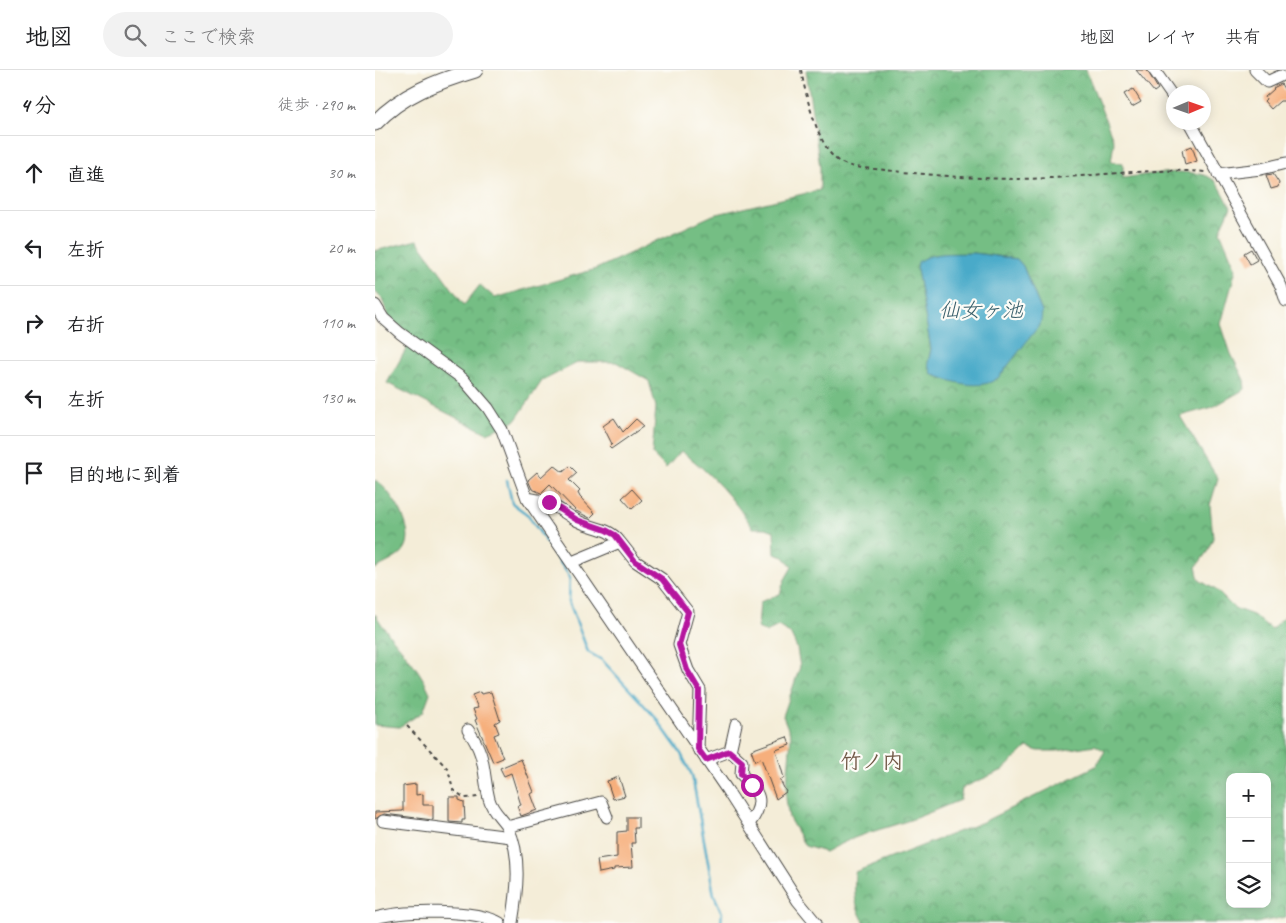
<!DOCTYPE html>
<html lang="ja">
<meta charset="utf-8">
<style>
body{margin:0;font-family:Caveat,"Klee One",sans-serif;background:#f2f2f2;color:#202124}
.controls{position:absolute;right:15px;bottom:15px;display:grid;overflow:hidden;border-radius:10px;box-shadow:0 2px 12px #0003}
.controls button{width:45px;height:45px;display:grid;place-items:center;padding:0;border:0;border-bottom:1px solid #e0e0e0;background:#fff;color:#202124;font:25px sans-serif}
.compass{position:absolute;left:791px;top:15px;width:45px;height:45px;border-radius:50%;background:#fff;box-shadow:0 2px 12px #0003;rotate:88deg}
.stop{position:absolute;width:15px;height:15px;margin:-11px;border:4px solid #b5179e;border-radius:50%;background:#fff}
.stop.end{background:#b5179e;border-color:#fff;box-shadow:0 1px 5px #0008}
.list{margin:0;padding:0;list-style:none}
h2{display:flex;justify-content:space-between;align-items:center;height:65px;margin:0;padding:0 20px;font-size:21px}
h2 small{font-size:16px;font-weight:400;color:#757577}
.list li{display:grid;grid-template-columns:32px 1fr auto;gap:15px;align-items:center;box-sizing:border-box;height:75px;padding:0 20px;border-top:1px solid #e0e0e0}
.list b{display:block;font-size:19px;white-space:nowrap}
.list em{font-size:16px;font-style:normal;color:#757577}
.icon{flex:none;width:28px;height:28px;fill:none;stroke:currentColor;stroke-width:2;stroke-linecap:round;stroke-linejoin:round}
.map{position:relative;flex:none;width:911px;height:853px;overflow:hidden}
header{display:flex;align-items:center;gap:30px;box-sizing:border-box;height:70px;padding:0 25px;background:#fff;border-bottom:1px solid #e0e0e0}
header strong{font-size:24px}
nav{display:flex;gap:28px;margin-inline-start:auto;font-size:18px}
.search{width:350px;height:45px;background:#f2f2f2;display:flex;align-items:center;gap:12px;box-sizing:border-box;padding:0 18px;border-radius:28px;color:#757577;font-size:19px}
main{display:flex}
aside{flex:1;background:#fff}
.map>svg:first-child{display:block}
.forest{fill:url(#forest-crowns);stroke:#507458;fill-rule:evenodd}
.water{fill:#4aaac9;stroke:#3a6a7a}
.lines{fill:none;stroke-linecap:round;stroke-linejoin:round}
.stream{stroke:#4aaac9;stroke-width:2.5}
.building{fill:#f6af7c}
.minor-casing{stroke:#494845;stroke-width:13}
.major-casing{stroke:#494845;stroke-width:17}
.path{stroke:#494845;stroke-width:2;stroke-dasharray:4 4;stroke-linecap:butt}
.minor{stroke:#fff;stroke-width:11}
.major{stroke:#fff;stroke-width:15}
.route{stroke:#b5179e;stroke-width:6}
.labels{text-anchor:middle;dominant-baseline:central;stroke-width:4.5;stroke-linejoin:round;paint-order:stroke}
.water-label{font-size:21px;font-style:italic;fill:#375e6a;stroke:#fdfcf7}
.neighbourhood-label{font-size:21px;font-weight:bold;fill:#725947;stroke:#fdfcf7}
</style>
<header>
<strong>地図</strong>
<div class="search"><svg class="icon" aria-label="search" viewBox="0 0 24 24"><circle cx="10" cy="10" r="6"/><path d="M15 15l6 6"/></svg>ここで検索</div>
<nav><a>地図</a><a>レイヤ</a><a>共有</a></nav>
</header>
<main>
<aside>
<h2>4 分<small>徒歩 · 290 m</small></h2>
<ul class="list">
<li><svg class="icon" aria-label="ahead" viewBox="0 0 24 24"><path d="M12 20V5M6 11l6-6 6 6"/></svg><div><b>直進</b></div><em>30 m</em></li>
<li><svg class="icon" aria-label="left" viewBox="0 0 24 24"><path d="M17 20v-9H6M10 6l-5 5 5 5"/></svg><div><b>左折</b></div><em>20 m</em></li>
<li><svg class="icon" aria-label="right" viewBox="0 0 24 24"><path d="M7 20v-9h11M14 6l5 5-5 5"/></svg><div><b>右折</b></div><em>110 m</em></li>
<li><svg class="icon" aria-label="left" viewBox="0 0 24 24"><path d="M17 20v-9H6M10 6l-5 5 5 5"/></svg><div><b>左折</b></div><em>130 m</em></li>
<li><svg class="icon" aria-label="arrive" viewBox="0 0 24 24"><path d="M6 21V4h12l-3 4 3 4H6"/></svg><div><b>目的地に到着</b></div></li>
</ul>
</aside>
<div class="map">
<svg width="911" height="853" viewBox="0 0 911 853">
<defs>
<pattern id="forest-crowns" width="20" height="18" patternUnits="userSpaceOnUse" patternTransform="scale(1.25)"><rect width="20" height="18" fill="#74be84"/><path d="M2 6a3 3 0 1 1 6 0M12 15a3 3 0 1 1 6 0" fill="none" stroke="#5f9b6c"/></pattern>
</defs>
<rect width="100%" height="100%" fill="#fdfcf7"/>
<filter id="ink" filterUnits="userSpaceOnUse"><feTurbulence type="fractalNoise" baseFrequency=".02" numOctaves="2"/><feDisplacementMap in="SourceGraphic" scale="10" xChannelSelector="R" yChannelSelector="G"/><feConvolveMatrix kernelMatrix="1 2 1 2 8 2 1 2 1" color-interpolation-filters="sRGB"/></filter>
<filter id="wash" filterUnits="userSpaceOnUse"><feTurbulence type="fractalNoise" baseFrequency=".0096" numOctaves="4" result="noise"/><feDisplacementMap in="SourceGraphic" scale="20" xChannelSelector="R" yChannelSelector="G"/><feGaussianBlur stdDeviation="1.12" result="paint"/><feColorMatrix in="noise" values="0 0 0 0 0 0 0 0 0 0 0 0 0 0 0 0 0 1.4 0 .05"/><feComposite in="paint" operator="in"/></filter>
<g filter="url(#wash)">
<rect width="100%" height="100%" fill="#f4edd8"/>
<path class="forest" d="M431,0h280l28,72 -3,20 12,1v15c22,-3 74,-13 92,3 6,5 11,19 16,26l-11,24 16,38 -15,55 10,30 13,26 1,9 -32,18 -33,9 38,63 -8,26 3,33 -6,14 -11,15 3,13 17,10 18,18 19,7 18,14 15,-13v301l-31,6h-390c-11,-17 -11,-31 -10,-51l128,-50 113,-56 9,-15 -10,-6 -38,6h-19l-11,-4 -24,23 -41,18 -2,12c-15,6 -31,13 -47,19 -32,11 -57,15 -88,33l-20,-6 -16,-28 -3,-20 5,-62 -8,-20 17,-49 -3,-19 -7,-15 -12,-7 -12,6 -8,-4 2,-26 20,-8 4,-13 8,-14 -8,-10 -9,-3 -1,-23 -8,-3h-13c-20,-30 -43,-56 -72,-77l-15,17 -14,-14 4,-47 -7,-26 -33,-19h-37l-37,19 -27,40 -28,12 -100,-50 26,-46 -24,-19 -7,-19 -7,-8v-40l42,-11 47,65 16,-20 15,13 101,-29 117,-54 107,-25v-23zM599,183l43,6 6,7 19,46 -97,67 -13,-5 -4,-11 3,-14 -14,-80 7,-11 20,-4zM855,707h37v127h-37z
M0,410c16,10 43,51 29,70 -5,8 -21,14 -29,19z
M0,544c17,29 42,47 55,79l-7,19 -24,15 -24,-2z"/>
<path class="water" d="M599,183l43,6 6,7 19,46 -1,9 -3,6 -39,50c-17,15 -48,5 -67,-3l-4,-11 3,-14 -14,-80 1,-7c14,-11 38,-8 56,-9z"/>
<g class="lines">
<path class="stream" d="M132,410l5,23 16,12 42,62 -1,24 19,51 14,8 53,57 25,35 12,23 22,120 8,18 -1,10"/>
</g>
<g id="blocks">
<path class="building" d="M761,0h11l11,19 -4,3z
M906,14l5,8v9h-6l-9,8 -7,-8 2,-2 -1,-2 9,-8 -1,-1z
M758,19l8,13 -9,5 -8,-13z
M817,76l5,15 -12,4 -3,-15z
M898,104l6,9 -1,4 -7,2 -5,-14z
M876,179l6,11 -7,4 -6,-11z
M239,348l9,14 13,-13 8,7 -33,23 -2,-2 3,-3 -9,-18z
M179,395l9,7 7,-6 7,7 -8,7 11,11 -2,2 2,4 15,16 -5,5 -14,-7 -26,-27 -9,9 -9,-4 -4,-9 9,-8 4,5z
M257,419l10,11 -10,9 -10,-11z
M105,622l1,2 10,-2 9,28 -5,3 4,10 -5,2 9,23 -10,4 -18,-42 2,-1 -4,-10 5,-1 -6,-13z
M412,667l3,8 -14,5 8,28 -4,2 6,12 -10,7 -15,-41 -6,3 -4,-11z
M146,689l13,33 -3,2 6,16 -16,6 -4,-10 4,-1 -10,-32 -7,3 -4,-8z
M244,707l6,19 -12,3 -6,-18z
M41,714v11l7,-1v11h10v15l-49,-6 -9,5v-7l28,-1v-25z
M74,727h10v3l5,2 1,18h-3v3l-13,-1z
M252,747h11v11h-4l1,15h-4l2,24 -19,1v2l-15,3 -2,-13 20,-3v-25l10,-1z"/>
</g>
</g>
<g filter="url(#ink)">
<use href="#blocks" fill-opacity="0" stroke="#494845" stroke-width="1"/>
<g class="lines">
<defs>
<path id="minor" d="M779,0l19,27
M880,0l12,12 13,-6
M815,52l91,164 5,15
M843,104l43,-5 25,-6
M0,235l8,13 17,15 63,46 25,29 14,22 25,68 200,292 71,111 18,22
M152,428c27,4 30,11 51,23 15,8 31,6 42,21
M197,492l48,-20 15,19 27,18 26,33 -9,33 9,25 12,20 -2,59
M93,660c19,27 14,40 21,69 3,12 13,19 19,29 14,28 9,65 4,95
M355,681l6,-27
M331,690l24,-9 12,11 -1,12c19,18 25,28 8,50
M8,751l128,16
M132,757l94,-25 6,15
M0,848c27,-8 101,-9 125,5"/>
<path id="major" d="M0,53c26,-28 63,-42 100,-53"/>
</defs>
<use href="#minor" class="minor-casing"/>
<use href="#major" class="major-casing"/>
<path class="path" d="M426,0c4,23 17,76 36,90 12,9 33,8 48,10 53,6 112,11 166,8 52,-3 102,-10 155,-6
M32,656l41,43 5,21 12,8 14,-1"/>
<use href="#minor" class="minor"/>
<use href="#major" class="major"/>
</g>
</g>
<g class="lines" filter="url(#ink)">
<path class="route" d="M174,432l28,18 29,10 9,5 20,26 27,18 26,33 -9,33 8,25 12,20 -1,59 8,11 23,-9 13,11 -1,12 11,11"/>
</g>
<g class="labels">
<g class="water-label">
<text x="606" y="240">仙女ヶ池</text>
</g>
<g class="neighbourhood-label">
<text x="497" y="691">竹ノ内</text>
</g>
</g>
</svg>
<div class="controls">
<button>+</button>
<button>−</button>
<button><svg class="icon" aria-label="layers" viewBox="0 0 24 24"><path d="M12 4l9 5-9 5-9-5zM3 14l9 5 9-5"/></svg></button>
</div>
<svg class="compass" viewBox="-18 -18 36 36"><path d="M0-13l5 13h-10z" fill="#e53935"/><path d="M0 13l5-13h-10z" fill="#757577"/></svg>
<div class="stop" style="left:377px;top:715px"></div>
<div class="stop end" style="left:174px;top:432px"></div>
</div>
</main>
